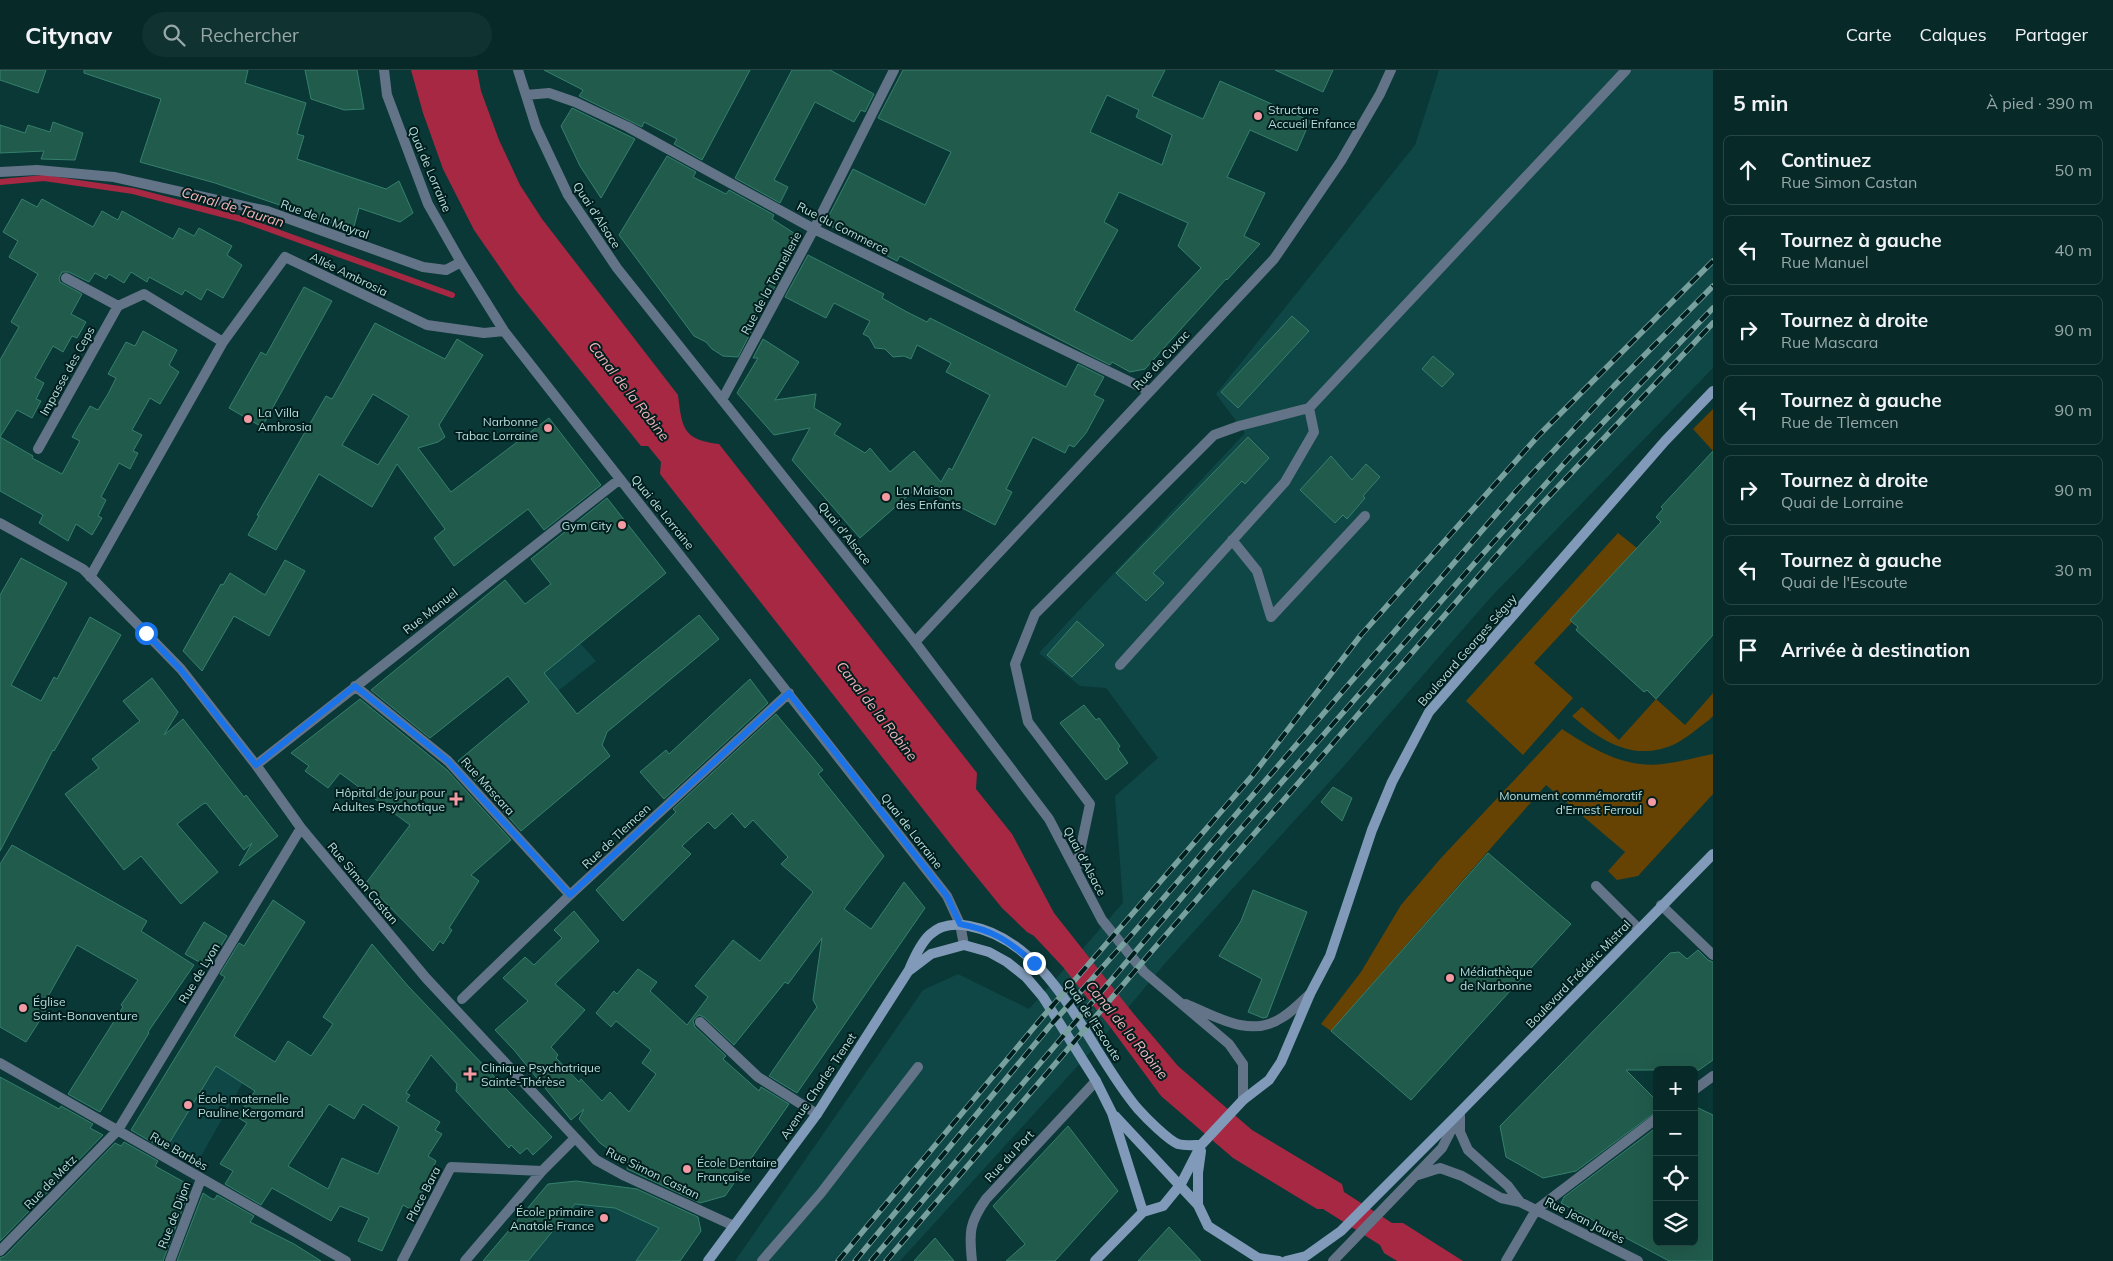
<!DOCTYPE html>
<html lang="fr">
<meta charset="utf-8">
<style>
body{margin:0;font-family:Mulish,sans-serif;background:#103231;color:#f1f3f6}
.controls{position:absolute;right:15px;bottom:15px;display:grid;overflow:hidden;border-radius:8px;box-shadow:0 5px 20px #0002}
.controls button{width:45px;height:45px;display:grid;place-items:center;padding:0;border:0;border-bottom:1px solid #284646;background:#072a29;color:#f1f3f6;font:25px sans-serif}
.stop{position:absolute;width:15px;height:15px;margin:-11px;border:4px solid #1a73e8;border-radius:50%;background:#fff}
.stop.end{background:#1a73e8;border-color:#fff;box-shadow:0 1px 5px #0008}
.list{margin:0;padding:0;list-style:none}
h2{display:flex;justify-content:space-between;align-items:center;height:65px;margin:0;padding:0 20px;font-size:21px}
h2 small{font-size:16px;font-weight:400;color:#98a7a8}
.list li{display:grid;grid-template-columns:32px 1fr auto;gap:15px;align-items:center;box-sizing:border-box;height:70px;margin:0 10px 10px;padding:0 10px;border:1px solid #284646;border-radius:8px}
.list b{display:block;font-size:19px;white-space:nowrap}
.list p{margin:0;font-size:16px;white-space:nowrap;color:#98a7a8}
.list em{font-size:16px;font-style:normal;color:#98a7a8}
.icon{flex:none;width:28px;height:28px;fill:none;stroke:currentColor;stroke-width:2;stroke-linecap:round;stroke-linejoin:round}
.map{position:relative;flex:none;width:1713px;height:1191px;overflow:hidden}
header{display:flex;align-items:center;gap:30px;box-sizing:border-box;height:70px;padding:0 25px;background:#072a29;border-bottom:1px solid #284646}
header strong{font-size:24px}
nav{display:flex;gap:28px;margin-inline-start:auto;font-size:18px}
.search{width:350px;height:45px;background:#103231;display:flex;align-items:center;gap:12px;box-sizing:border-box;padding:0 18px;border-radius:28px;color:#98a7a8;font-size:19px}
main{display:flex}
aside{flex:1;background:#072a29}
.map>svg:first-child{display:block}
.built{fill:#0f4646}
.green{fill:#674303}
.water{fill:#a72843}
.lines{fill:none;stroke-linecap:round;stroke-linejoin:round}
.stream{stroke:#a72843;stroke-width:6}
.building{fill:#215b4c;stroke:#36806d;fill-rule:evenodd}
.service{stroke:#647488;stroke-width:10}
.minor{stroke:#647488;stroke-width:10}
.tertiary{stroke:#647488;stroke-width:10}
.secondary{stroke:#819ab9;stroke-width:10}
.rail-casing{stroke:#77a09e;stroke-width:5.5}
.rail{stroke:#001e1e;stroke-width:4;stroke-dasharray:11;stroke-linecap:butt}
.route{stroke:#1a73e8;stroke-width:6}
.poi-dot{fill:#f49aa3;stroke:#001e1e;stroke-width:2}
.labels{text-anchor:middle;dominant-baseline:central;stroke-width:4;stroke-linejoin:round;paint-order:stroke}
.poi-label{font-size:12px;fill:#b8dedc;stroke:#001e1e;text-anchor:start}
.street-label{font-size:12px;fill:#b8dedc;stroke:#001e1e}
.water-label{font-size:14px;font-style:italic;fill:#f5b3b8;stroke:#001e1e}
</style>
<header>
<strong>Citynav</strong>
<div class="search"><svg class="icon" aria-label="search" viewBox="0 0 24 24"><circle cx="10" cy="10" r="6"/><path d="M15 15l6 6"/></svg>Rechercher</div>
<nav><a>Carte</a><a>Calques</a><a>Partager</a></nav>
</header>
<main>
<div class="map">
<svg width="1713" height="1191" viewBox="0 0 1713 1191">
<rect width="100%" height="100%" fill="#093837"/>
<path class="built" d="M1439,0h274v298l-222,229 -147,169 -176,194 -73,87 -195,214h-165l188,-271 35,-16 71,35 94,-106 -8,-107 43,-38 -52,-70 -26,-2 -41,-33 206,-220 -29,-39 199,-249z
M580,573l16,18 -38,30 -14,-18z
M183,974l60,38 -47,83 -63,-38z
M576,1111l45,6 78,35 2,9 -21,30h-197l64,-77z"/>
<path class="green" d="M1713,339v42l-20,-22z
M1618,463l19,15 -67,72 2,2 -38,41 39,35 -50,57 -57,-54z
M1713,623v23l-4,4c-10,7 -21,17 -32,23 -41,20 -74,0 -105,-27l10,-9 37,33 37,-41 29,26z
M1562,659c30,20 64,40 101,35 17,-2 34,-7 50,-10v40l-75,82 -21,4 -9,-9 17,-19 -79,-67 -215,246 -10,-7 40,-52 40,-67 40,-47z"/>
<path class="water" d="M411,0h66l4,21 18,49 21,45 22,34 136,176c4,33 5,45 41,49l258,329 -1,16 36,45 42,79 79,100 45,53 74,64 90,54 2,8 48,31h11l60,38h-66l-13,-8 -4,-8 -57,-36h-6l-84,-51 -72,-62 -50,-68 -48,-61 -29,-31 -7,-4 -25,-24 -47,-58 -295,-376 1,-12 -13,-16h-7l-124,-154 -43,-62 -31,-61 -20,-56z"/>
<g class="lines">
<path class="stream" d="M0,112l44,-4 89,13 108,28 211,76"/>
</g>
<path class="building" d="M0,0h46l-8,23 -38,-13z
M84,0h164l-3,13 61,20 -9,31 7,2 -7,23 89,30 13,-8 14,32 -13,9 -41,-14 -6,22 -138,-47 -75,-21 21,-63 -77,-26z
M305,0h52l7,39 -20,1 -33,-11z
M544,0h206l-48,90 -28,-16 3,-5 -33,-17 -2,5 -63,-31 4,-6z
M792,0h38l44,24 -9,18 -4,-2 -7,12 -39,-20 -41,78 14,7 -8,16 -45,-25z
M903,0h262l-13,26 51,23 17,-38 90,40 -13,30 -47,-21 -23,47 38,16 -21,43 16,8 -33,36 -1,-1 -81,90 -15,3 -18,-10 -2,3 -26,-13 -184,-96 -3,5 -72,-38 28,-54 72,36 26,-53 -73,-34zM1107,25l32,15 -3,7 36,18 -10,30 -72,-33zM1119,122l69,31 -10,23 23,22 -69,73 -58,-31 44,-80 -14,-8z
M1275,0h58l-10,22z
M572,38l63,31 -34,59 -21,-32 -19,-40z
M53,52l30,11 -8,27 -34,-1 3,-8 -44,2v-28l25,8 3,-8 22,7z
M667,86l29,16 -3,5 33,17 3,-4 45,25 -2,4 25,16 -6,10 5,3 -23,42 -4,-2 -22,41 4,3 -13,25 -15,-1 -11,-7 -6,-7 -12,-6 -75,-101z
M22,129l15,8 5,-8 51,28 9,-16 16,9 4,-9 51,28 6,-11 15,8 5,-8 33,18 -5,9 15,10 -19,33 -16,-9 -6,11 -16,-10 -3,5 -33,-18 -2,5 -16,-10 -7,11 -15,-9 -3,5 -11,-6 -6,9 -20,-10h-7l-3,6 1,4 22,12 -11,20 15,8 -9,16 -5,-2 -9,16 -10,-6 -18,32 9,5 -8,16 5,2 -9,17 -15,-8 -17,27v-77l19,-33 -8,-5 27,-48 -29,-17 9,-16 -15,-9z
M808,185l76,39 -2,4 25,14 20,10 3,-4 136,69 12,-23 26,13 -10,18 10,5 -18,33 -12,14 -5,-2 -4,8 -32,-16 -27,52 6,3 -17,33 -76,-39 -59,52 -68,-78 18,-32 -36,7 -37,-42 21,-35h-5l10,-19 36,23 -24,38 41,-6 -2,14 27,16 -7,10 31,19 5,-5 20,24 24,-21 27,31 8,-14 3,2 38,-75 -44,-23 5,-9 -34,-18 -6,14 -7,-3 -11,1 -8,-8 -10,-1 -6,-11 -6,-3 7,-13 -36,-18 -8,15 -41,-21z
M304,217l28,14 -70,126 -33,-19 32,-56 5,3z
M1292,246l17,15 -71,77 -17,-16z
M375,253l70,36 12,-20 26,16 -44,70 6,12 -7,5 -20,6 33,44 98,-74 52,67 -57,45 -16,-21 -74,57 -20,-28 11,-9 -48,-65 -25,43 -53,-33 -43,76 -28,-15 11,-19 -2,-1 69,-119 6,3zM373,324l36,22 -31,49 -36,-20z
M143,261l34,19 -8,15 10,7 -19,32 -10,-6 -18,32 10,5 -9,16 5,2 -8,16 -11,-6 -18,34 5,3 -8,16 4,2 -10,17 -16,-11 -8,17 -29,-18 4,-8 -43,-24v-54l33,19 -1,2 30,16 18,-33 -8,-4 18,-31 8,4 10,-16 8,-16 -8,-4 18,-32 9,4z
M1433,286l21,18 -12,13 -20,-18z
M1248,367l21,21 -24,26 -3,-3 -89,92 11,10 -18,18 -30,-28z
M1713,381v184l-57,64 -9,-9 -3,2 -68,-62 2,-3 -8,-7 91,-98 -5,-5 7,-8 -2,-2z
M1331,386l21,24 14,-16 14,13 -17,19 2,2 -18,21 -4,-4 -8,8 -35,-33z
M607,428l59,75 -122,100 33,41 122,-99 20,24 -112,93 -5,13 8,11 -89,75 -63,-70 71,-59 -21,-26 -78,62 -59,-48 134,-110 20,24 26,-20 -20,-25z
M21,488l46,25 -56,102 30,16 13,-24 3,2 33,-62 31,18 -67,116 -1,-1 -53,101v-256z
M285,490l20,11 -36,65 -35,-20 -32,55 -19,-20 38,-67 2,1 7,-12 35,22z
M1077,551l27,24 -32,32 -25,-22z
M152,608l26,34 -14,23 19,-16 61,78 2,-2 32,41 -39,30 13,-23 -8,7 -38,-47 -3,1 -26,20 41,48 -37,32 -40,-48 -17,14 -59,-76 34,-26 -7,-9 48,-38 -17,-20z
M750,609l18,24 -104,96 -24,-27 26,-22 3,4z
M360,629l87,71 64,70 -40,35 8,6 -30,47 3,2 -9,14 -3,-3 -7,10 -67,-68 44,-58 -70,-52 -12,15 -23,-17 4,-5 -18,-13z
M1084,635l12,15 3,-2 21,28 -2,3 10,14 -22,17 -46,-57z
M776,644l47,56 -5,4 66,82 -40,53 27,20 33,-47 21,26 -128,185 -28,-17 48,-69 -4,-7 9,-62 -34,46 -3,-2 -51,63 -30,-28 -5,-2 -4,3 -2,3 2,6 31,29 -3,3 36,32 2,-4 28,17 -64,92 -25,7 -73,-34 1,-6 -28,-20 -21,-24 5,-10 -13,11 -57,-70 -19,-20 33,-29 -25,-23 22,-21 9,8 28,-27 -8,-8 20,-19 25,30 -44,43 30,26 -34,37 7,8 -2,3 23,24 2,-3 21,22 8,-9 19,20 27,-38 -14,-11 9,-13 -35,-29 -5,6 -15,-14 18,-22 3,3 21,-25 19,13 -7,9 37,34 21,-28 -13,-11 38,-46 27,21 53,-69 -32,-28 7,-7 -35,-37 -8,8 -13,-15 -17,16 -7,-7 -26,24 9,8 -68,67 -27,-31 80,-78 -3,-3z
M1333,717l19,11 -10,23 -21,-19z
M12,775l135,76 -6,10 53,34 -46,67 1,1 -49,79 -32,-18 55,-87 -2,-2 17,-25 -61,-35 -31,55 3,2 -5,12 -18,28 -26,-15v-163z
M1488,783l83,71 -160,176 -80,-69z
M1253,820l54,22 -40,105 -4,1 -15,-6 14,-33 -43,-23 22,-35z
M273,830l32,22 -71,114 41,26 13,-21 23,15 22,-32 -10,-7 49,-73 36,42 144,151 -19,18 -6,-7 -7,6 -9,-9 -2,3 -53,-57 1,-7 -26,-29 -25,38 4,2 -4,6 34,21 -5,8 7,4 -14,22 8,5 -22,50 -11,-6 -21,46 -24,-10 11,-23 -29,-12 -9,15 -59,-33 -11,17 -36,-21 8,-13 -13,-7 27,-41 -10,-6 18,-26 -39,-25 -51,84 -34,-20 94,-153 -5,-3 19,-31 5,3zM329,1034l25,15 9,-15 36,23 -21,47 -36,-16 -14,31 -40,-23z
M204,852l23,14 -19,31 -23,-13z
M1698,880l10,10 5,2v98l-14,10h-73l31,31v10l-81,60 -33,7 -37,-21 -6,-31 170,-173 9,-1 8,7z
M0,1007l59,32 2,-3 32,18 -3,4 13,7 -103,106z
M1694,1036l19,9v146h-44l-108,-58 3,-6 93,-70v115h37z
M1068,1056l50,65 -63,70h-49l19,-17 -32,-38z
M124,1072l34,19 -3,5 36,20 -28,75h-163v-3l5,-2 110,-113 6,3z
M576,1111l61,8 61,28 3,14 -21,30h-44l23,-33 -44,-20 -40,-4 -47,57h-45l65,-77z
M203,1123l9,6h3l2,-4 37,21 -4,6 44,22 27,17h-144z
M1169,1157l32,34h-63z
M935,1168l19,23h-40z"/>
<g class="lines">
<path class="service" d="M1232,470l25,31 14,46 94,-101
M1120,595l165,-183 29,-50 -5,-24
M1076,800l14,-66 -62,-82 -13,-58 20,-50 179,-179 25,-9 70,-18 317,-338
M1596,816l43,43
M762,1191l59,-68 97,-126"/>
<path class="minor" d="M384,0l3,25 41,109 33,58 43,69 443,565 13,28 4,21
M518,0l18,57 32,68 49,73 298,374
M526,25l23,-2 26,9 53,25 186,102 335,162
M0,102l37,-2 77,7 153,34 156,56 23,3 15,-8
M66,208l52,28 26,-12 79,48 -133,235
M223,272l62,-85 142,68 57,8 20,-2
M722,330l92,-171 80,-159
M38,379l80,-143
M0,453l83,46 98,100 75,96 45,63 125,150 170,182 29,16 109,50
M355,616l93,75 122,134
M256,695l364,-286
M1661,835l52,50
M462,929l108,-104 219,-202
M700,952l58,55 59,37
M0,993l346,198
M1694,1020l19,-14
M1460,1046v16l8,18 40,36 12,16
M1418,1105l22,-7 22,8 39,22 19,4 118,59
M0,1181l118,-121 183,-302
M170,1191l31,-82
M402,1191l49,-94 91,4 32,-32
M465,1191l77,-90
M972,1191c-3,-28 -3,-38 14,-62l110,-118
M1333,1191l109,-113 17,-33
M1506,1191l30,-51 121,-92"/>
<path class="tertiary" d="M1186,934c31,13 65,35 97,13 10,-6 18,-15 27,-23
M1243,1030v-36l-14,-20 -85,-72 -42,-52 -53,-101 -134,-177 359,-383 67,-98 39,-67 11,-24"/>
<path class="secondary" d="M910,900l21,-16 33,-9 25,7 18,10 19,15 17,20 53,84 16,32 31,99
M1115,1046l83,89 10,21 50,32 21,3
M1198,1135v-32l3,-22
M708,1191l109,-147 92,-144c12,-29 24,-51 60,-44 84,15 119,125 169,183 8,9 30,31 40,35 7,2 16,1 23,1
M1095,1191l48,-49 20,-6 18,-22 20,-39 42,-45 26,-20 12,-18 29,-68 20,-38 42,-126 20,-48 37,-70 236,-271 48,-50
M1286,1191l20,-5 35,-25 119,-119 253,-258"/>
<defs>
<path id="rail" d="M838,1191l203,-242 211,-243 109,-141 178,-200 174,-174
M855,1191l194,-234 86,-96 383,-442 96,-103 99,-100
M871,1191l359,-420 250,-284 90,-100 143,-149
M886,1191l266,-310 388,-445 173,-183"/>
</defs>
<use href="#rail" class="rail-casing"/>
<use href="#rail" class="rail"/>
</g>
<g class="lines">
<path class="route" d="M146,563l35,37 75,95 99,-79 93,75 122,134 219,-202 158,203 13,28c33,6 49,17 74,39"/>
</g>
<g class="poi-dot">
<circle cx="1258" cy="46" r="5"/>
<circle cx="248" cy="349" r="5"/>
<circle cx="548" cy="358" r="5"/>
<circle cx="886" cy="427" r="5"/>
<circle cx="622" cy="455" r="5"/>
<path d="M453.5 721.5h5v5h5v5h-5v5h-5v-5h-5v-5h5z"/>
<circle cx="1652" cy="732" r="5"/>
<circle cx="1450" cy="908" r="5"/>
<circle cx="23" cy="938" r="5"/>
<path d="M467.5 996.5h5v5h5v5h-5v5h-5v-5h-5v-5h5z"/>
<circle cx="188" cy="1035" r="5"/>
<circle cx="687" cy="1099" r="5"/>
<circle cx="604" cy="1148" r="5"/>
</g>
<g class="labels">
<g class="poi-label">
<text x="1268" y="39">Structure<tspan x="1268" dy="14">Accueil Enfance</tspan></text>
<text x="258" y="342">La Villa<tspan x="258" dy="14">Ambrosia</tspan></text>
<text x="538" y="351" text-anchor="end">Narbonne<tspan x="538" dy="14">Tabac Lorraine</tspan></text>
<text x="896" y="420">La Maison<tspan x="896" dy="14">des Enfants</tspan></text>
<text x="612" y="455" text-anchor="end">Gym City</text>
<text x="445" y="722" text-anchor="end">Hôpital de jour pour<tspan x="445" dy="14">Adultes Psychotique</tspan></text>
<text x="1642" y="725" text-anchor="end">Monument commémoratif<tspan x="1642" dy="14">d'Ernest Ferroul</tspan></text>
<text x="1460" y="901">Médiathèque<tspan x="1460" dy="14">de Narbonne</tspan></text>
<text x="33" y="931">Église<tspan x="33" dy="14">Saint-Bonaventure</tspan></text>
<text x="481" y="997">Clinique Psychatrique<tspan x="481" dy="14">Sainte-Thérèse</tspan></text>
<text x="198" y="1028">École maternelle<tspan x="198" dy="14">Pauline Kergomard</tspan></text>
<text x="697" y="1092">École Dentaire<tspan x="697" dy="14">Française</tspan></text>
<text x="594" y="1141" text-anchor="end">École primaire<tspan x="594" dy="14">Anatole France</tspan></text>
</g>
<g class="street-label">
<text transform="translate(430 99) rotate(67)">Quai de Lorraine</text>
<text transform="translate(597 145) rotate(57)">Quai d'Alsace</text>
<text transform="translate(325 149) rotate(20)">Rue de la Mayral</text>
<text transform="translate(843 158) rotate(27)">Rue du Commerce</text>
<text transform="translate(349 204) rotate(26)">Allée Ambrosia</text>
<text transform="translate(771 213) rotate(-62)">Rue de la Tonnellerie</text>
<text transform="translate(1161 290) rotate(-47)">Rue de Cuxac</text>
<text transform="translate(67 301) rotate(-61)">Impasse des Ceps</text>
<text transform="translate(663 442) rotate(51)">Quai de Lorraine</text>
<text transform="translate(845 463) rotate(51)">Quai d'Alsace</text>
<text transform="translate(430 541) rotate(-38)">Rue Manuel</text>
<text transform="translate(1467 580) rotate(-49)">Boulevard Georges Séguy</text>
<text transform="translate(488 716) rotate(48)">Rue Mascara</text>
<text transform="translate(912 761) rotate(52)">Quai de Lorraine</text>
<text transform="translate(616 766) rotate(-43)">Rue de Tlemcen</text>
<text transform="translate(1085 791) rotate(62)">Quai d'Alsace</text>
<text transform="translate(363 813) rotate(50)">Rue Simon Castan</text>
<text transform="translate(199 903) rotate(-59)">Rue de Lyon</text>
<text transform="translate(1578 904) rotate(-46)">Boulevard Frédéric Mistral</text>
<text transform="translate(1093 950) rotate(57)">Quai de l'Escoute</text>
<text transform="translate(818 1016) rotate(-56)">Avenue Charles Trenet</text>
<text transform="translate(179 1081) rotate(30)">Rue Barbès</text>
<text transform="translate(1009 1086) rotate(-47)">Rue du Port</text>
<text transform="translate(653 1103) rotate(26)">Rue Simon Castan</text>
<text transform="translate(50 1112) rotate(-46)">Rue de Metz</text>
<text transform="translate(423 1124) rotate(-63)">Place Bara</text>
<text transform="translate(174 1145) rotate(-69)">Rue de Dijon</text>
<text transform="translate(1585 1150) rotate(27)">Rue Jean Jaurès</text>
</g>
<g class="water-label">
<text transform="translate(233 137) rotate(17)">Canal de Tauran</text>
<text transform="translate(629 321) rotate(52)">Canal de la Robine</text>
<text transform="translate(877 641) rotate(52)">Canal de la Robine</text>
<text transform="translate(1127 960) rotate(51)">Canal de la Robine</text>
</g>
</g>
</svg>
<div class="controls">
<button>+</button>
<button>−</button>
<button><svg class="icon" aria-label="locate" viewBox="0 0 24 24"><circle cx="12" cy="12" r="6"/><path d="M12 2v4M12 18v4M2 12h4M18 12h4"/></svg></button>
<button><svg class="icon" aria-label="layers" viewBox="0 0 24 24"><path d="M12 4l9 5-9 5-9-5zM3 14l9 5 9-5"/></svg></button>
</div>
<div class="stop" style="left:146px;top:563px"></div>
<div class="stop end" style="left:1034px;top:893px"></div>
</div>
<aside>
<h2>5 min<small>À pied · 390 m</small></h2>
<ul class="list">
<li><svg class="icon" aria-label="ahead" viewBox="0 0 24 24"><path d="M12 20V5M6 11l6-6 6 6"/></svg><div><b>Continuez</b><p>Rue Simon Castan</p></div><em>50 m</em></li>
<li><svg class="icon" aria-label="left" viewBox="0 0 24 24"><path d="M17 20v-9H6M10 6l-5 5 5 5"/></svg><div><b>Tournez à gauche</b><p>Rue Manuel</p></div><em>40 m</em></li>
<li><svg class="icon" aria-label="right" viewBox="0 0 24 24"><path d="M7 20v-9h11M14 6l5 5-5 5"/></svg><div><b>Tournez à droite</b><p>Rue Mascara</p></div><em>90 m</em></li>
<li><svg class="icon" aria-label="left" viewBox="0 0 24 24"><path d="M17 20v-9H6M10 6l-5 5 5 5"/></svg><div><b>Tournez à gauche</b><p>Rue de Tlemcen</p></div><em>90 m</em></li>
<li><svg class="icon" aria-label="right" viewBox="0 0 24 24"><path d="M7 20v-9h11M14 6l5 5-5 5"/></svg><div><b>Tournez à droite</b><p>Quai de Lorraine</p></div><em>90 m</em></li>
<li><svg class="icon" aria-label="left" viewBox="0 0 24 24"><path d="M17 20v-9H6M10 6l-5 5 5 5"/></svg><div><b>Tournez à gauche</b><p>Quai de l'Escoute</p></div><em>30 m</em></li>
<li><svg class="icon" aria-label="arrive" viewBox="0 0 24 24"><path d="M6 21V4h12l-3 4 3 4H6"/></svg><div><b>Arrivée à destination</b></div></li>
</ul>
</aside>
</main>
